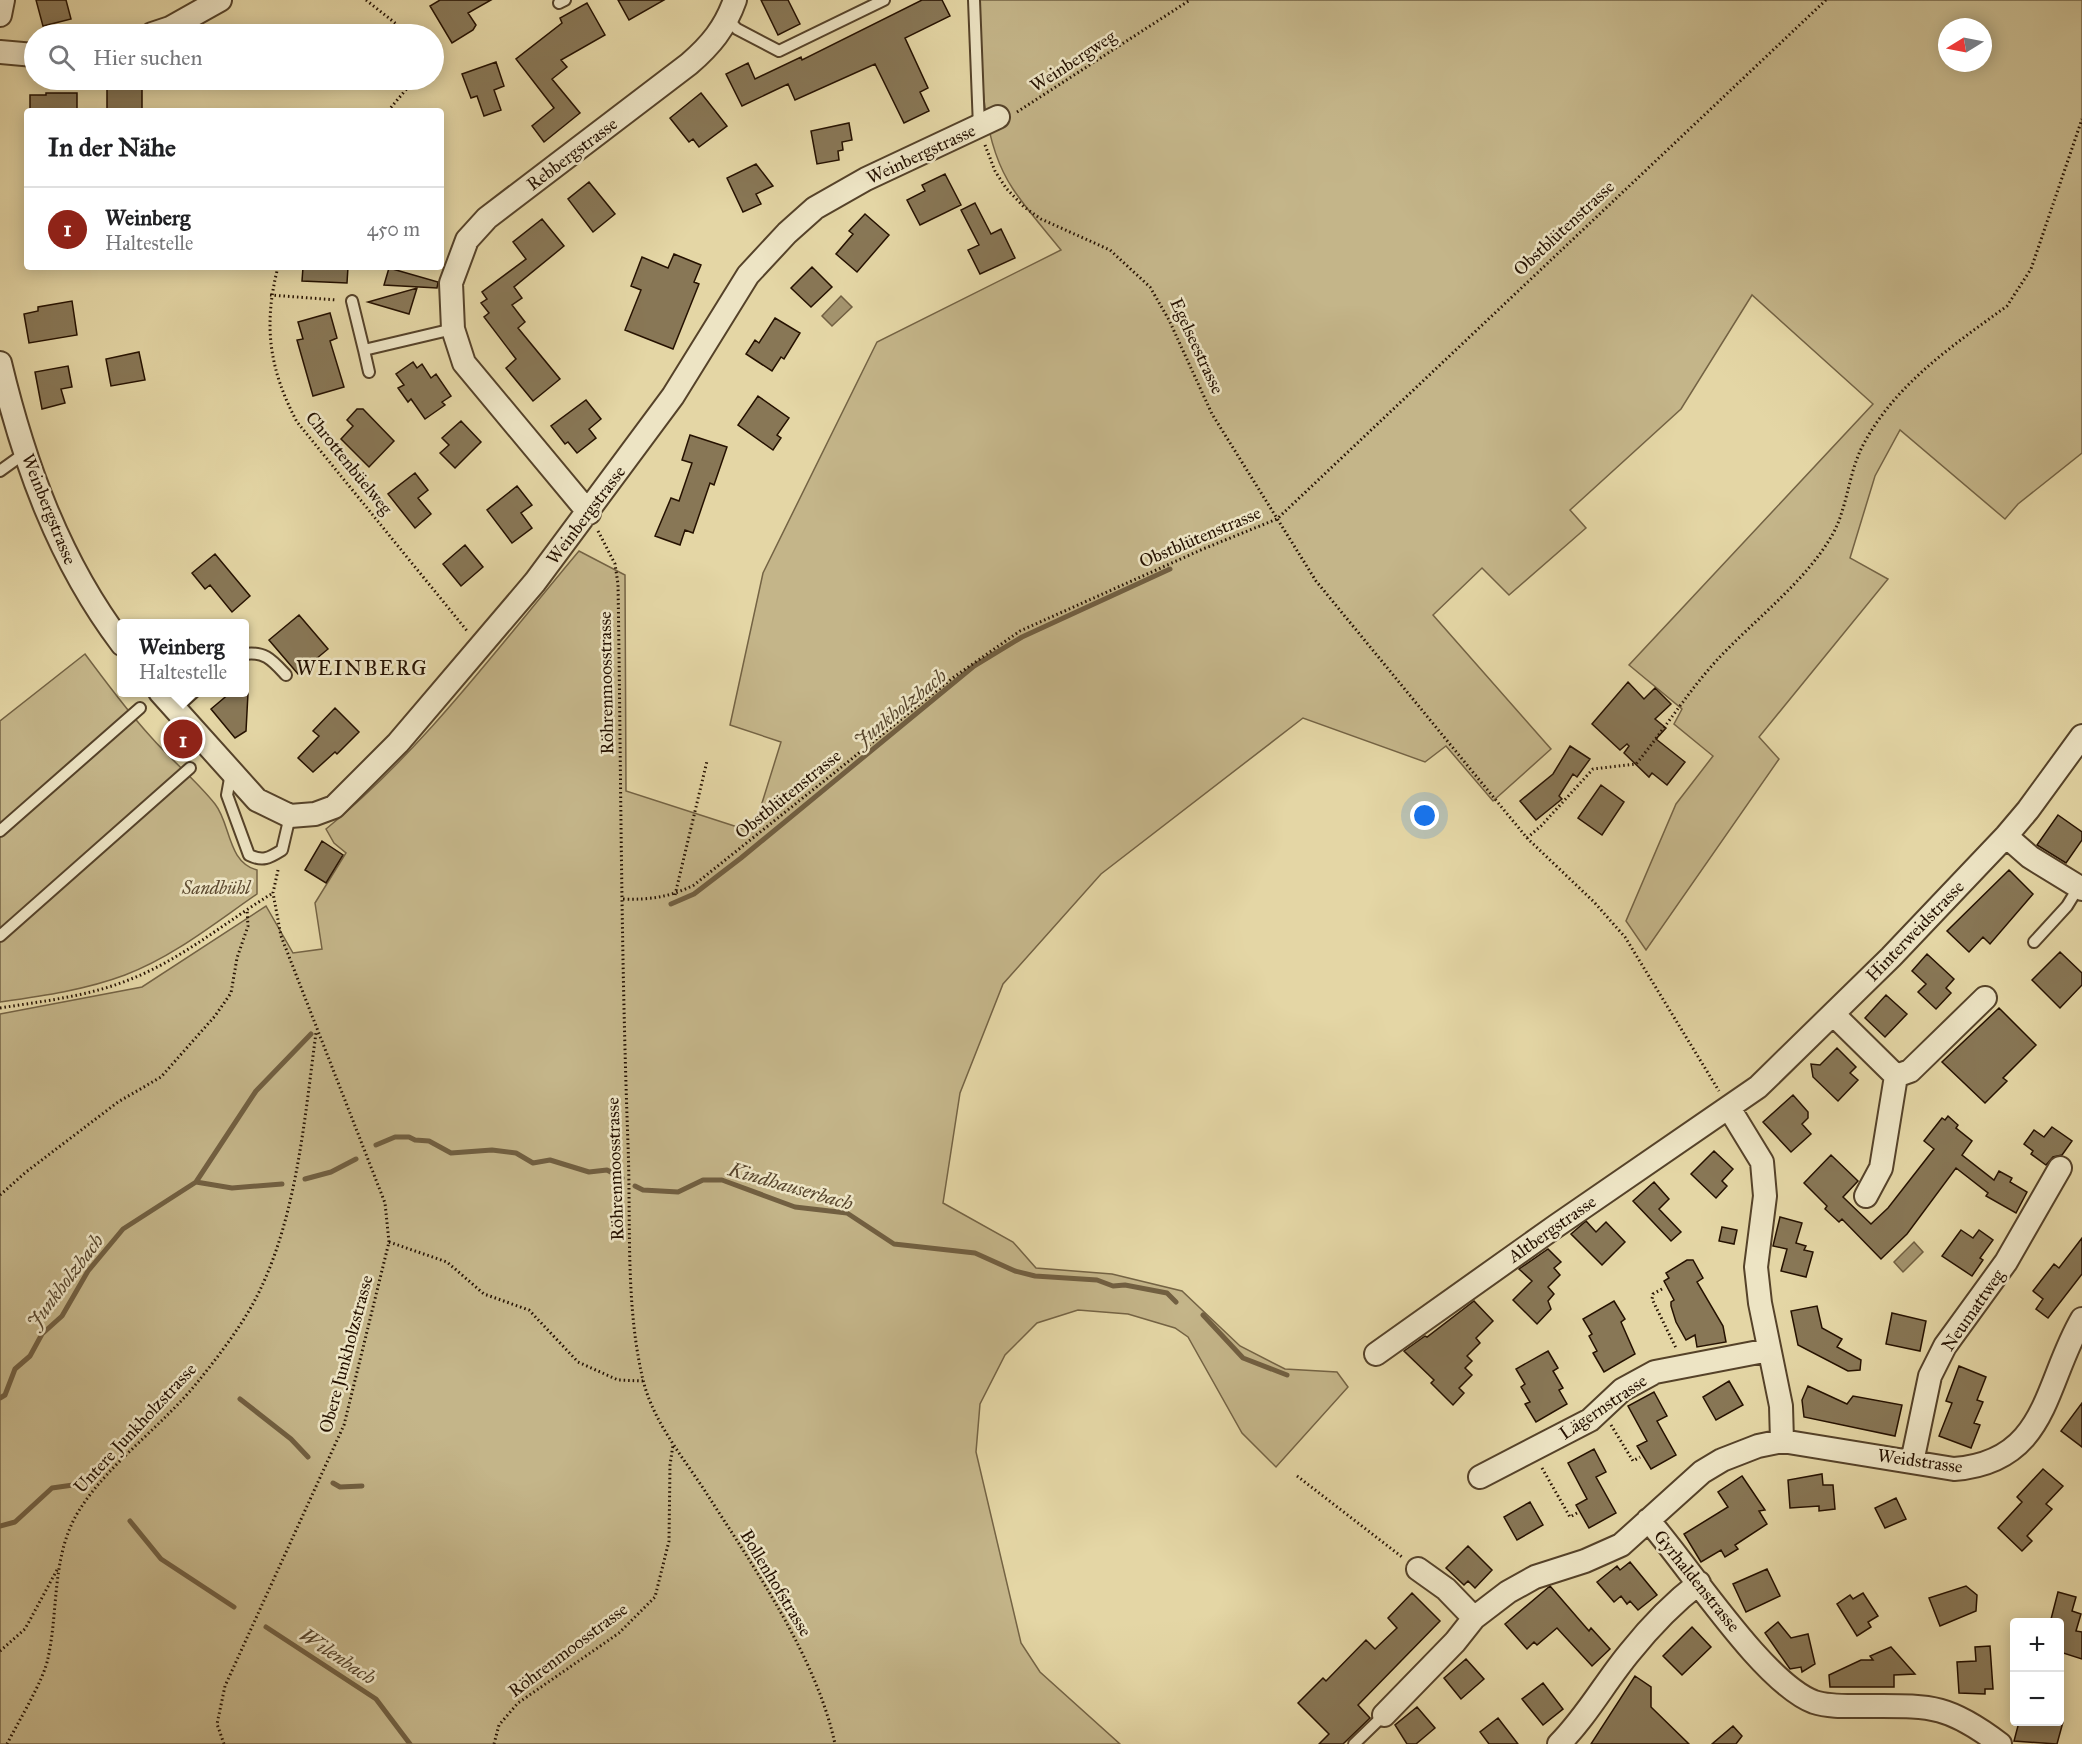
<!DOCTYPE html>
<html lang="de">
<meta charset="utf-8">
<style>
body{margin:0;font-family:"IM FELL Great Primer",serif;background:#f2f2f2;color:#202124}
.controls{position:absolute;right:18px;bottom:18px;display:grid;overflow:hidden;border-radius:6px;box-shadow:0 3px 15px #0003}
.controls button{width:54px;height:54px;display:grid;place-items:center;padding:0;border:0;border-bottom:2px solid #e0e0e0;background:#fff;color:#202124;font:30px sans-serif}
.compass{position:absolute;left:1938px;top:18px;width:54px;height:54px;border-radius:50%;background:#fff;box-shadow:0 3px 15px #0003;rotate:260deg}
.you{position:absolute;left:1425px;top:816px;width:21px;height:21px;margin:-15px;border:4px solid #fff;border-radius:50%;background:#1a73e8;box-shadow:0 0 0 9px #1a73e833}
.badge{display:grid;place-items:center;width:39px;height:39px;border-radius:50%;background:#8f2418;color:#fff;font-size:20px;font-weight:700}
.pin{position:absolute;translate:-50% -50%;border:3px solid #fff;box-shadow:0 2px 6px #0006}
.popup{position:absolute;left:117px;top:619px;width:132px;height:78px;box-sizing:border-box;display:grid;place-content:center;border-radius:6px;background:#fff;filter:drop-shadow(0 2px 4px #0005);font-size:20px;white-space:nowrap;color:#757577}
.popup b{font-size:22px;color:#202124}
.popup::after{content:'';position:absolute;left:50%;top:100%;margin-left:-12px;border:12px solid transparent;border-top-color:#fff}
.list{margin:0;padding:0;list-style:none}
h2{display:flex;justify-content:space-between;align-items:center;height:78px;margin:0;padding:0 24px;font-size:26px}
h2 small{font-size:20px;font-weight:400;color:#757577}
.list li{display:grid;grid-template-columns:39px 1fr auto;gap:18px;align-items:center;box-sizing:border-box;height:84px;padding:0 24px;border-top:2px solid #e0e0e0}
.list b{display:block;font-size:22px;white-space:nowrap}
.list p{margin:0;font-size:20px;white-space:nowrap;color:#757577}
.list em{font-size:20px;font-style:normal;color:#757577}
.icon{flex:none;width:33px;height:33px;fill:none;stroke:currentColor;stroke-width:2;stroke-linecap:round;stroke-linejoin:round}
.map{position:relative;flex:none;width:2082px;height:1744px;overflow:hidden}
.search{position:absolute;background:#fff;box-shadow:0 3px 15px #0003;left:24px;top:24px;width:420px;height:66px;display:flex;align-items:center;gap:15px;box-sizing:border-box;padding:0 21px;border-radius:33px;color:#757577;font-size:22px}
.panel{position:absolute;background:#fff;box-shadow:0 3px 15px #0003;left:24px;top:108px;width:420px;height:162px;border-radius:6px}
.map>svg:first-child{display:block}
.green{fill:#c4b589;stroke:#746344;stroke-width:1.5;fill-rule:evenodd}
.water{fill:#a3936d;stroke:#715f41;stroke-width:1.5}
.lines{fill:none;stroke-linecap:round;stroke-linejoin:round}
.stream{stroke:#715f41;stroke-width:5}
.building{fill:#887756;stroke:#251100;stroke-width:1.5}
.service-casing{stroke:#554229;stroke-width:14}
.minor-casing{stroke:#554229;stroke-width:26}
.path{stroke:#251100;stroke-width:3;stroke-dasharray:1.5 3;stroke-linecap:butt}
.service{stroke:#ede4c4;stroke-width:10}
.minor{stroke:#ede4c4;stroke-width:22}
.labels{text-anchor:middle;dominant-baseline:central;stroke-width:5;stroke-linejoin:round;paint-order:stroke}
.street-label{font-size:18px;fill:#251100;stroke:#ede4c4}
.park-label{font-size:18px;font-style:italic;fill:#5d4a30;stroke:#ede4c4}
.water-label{font-size:20px;font-style:italic;fill:#57452c;stroke:#ede4c4}
.quarter-label{font-size:21px;letter-spacing:1.5px;fill:#251100;stroke:#ede4c4}
</style>
<div class="map">
<svg width="2082" height="1744" viewBox="0 0 2082 1744">
<rect width="100%" height="100%" fill="#e4d6a5"/>
<filter id="stains"><feTurbulence type="fractalNoise" baseFrequency=".00333" numOctaves="4"/><feColorMatrix values="0 0 0 0 .2 0 0 0 0 .09 0 0 0 0 .02 0 0 0 .5 -.17"/></filter>
<radialGradient id="worn" r=".72"><stop offset=".6" stop-color="#630" stop-opacity="0"/><stop offset="1" stop-color="#630" stop-opacity=".3"/></radialGradient>
<path class="green" d="M980,0h1102v453l-64,51 -13,15 -105,-89 -25,46 -25,82 38,21 -129,158 20,22 -133,191 -20,-29 50,-117 37,-48 -39,-32 8,-15 -53,-44 244,-261 -121,-109 -71,114 -111,101 16,18 -77,67 -27,-27 -49,47 118,134 -58,52 -47,-55 -21,16 -122,-44 -202,156 -98,110 -43,109 -17,110 70,39 23,26 76,6 70,17 58,55 45,23 52,3 11,15 -72,80 -34,-34 -54,-96 -13,-9 -47,-14 -50,-4 -41,13 -32,32 -25,49 -4,48 45,191 19,29 80,72h-1120v-730l142,-27 124,-81 27,47 29,-4 -7,-46 31,-50 -12,-10 -8,-14c97,-79 173,-183 253,-278l46,24 1,216 127,41 28,-90 -51,-17 33,-152 114,-231 184,-92c-16,-20 -34,-40 -48,-61 -35,-52 -32,-129 -33,-189zM1947,27h36v36h-36z
M85,654c21,28 42,57 66,83 20,23 45,43 64,67 16,20 12,58 42,66v24c-42,29 -84,63 -132,81 -40,15 -83,21 -125,27v-281z"/>
<path class="water" d="M841,296l11,11 -20,19 -10,-10z
M1914,1242l9,10 -20,20 -9,-10z"/>
<g class="lines">
<path class="stream" d="M671,904l23,-10 47,-36 233,-192 48,-29 148,-68
M376,1145l19,-8h14l6,3 14,1 22,12 41,-3 24,3 17,10 17,-3 39,12 18,-2 15,8
M305,1179l26,-7 25,-13
M196,1182l36,6 50,-4
M635,1186l8,4 35,2 25,-12h19l73,27 52,6 47,31 81,9 40,18 20,5 62,4 16,6 12,-1 42,8 9,9
M1203,1315l40,43 44,17
M0,1398l5,-3 10,-26 15,-13 12,-22 20,-18 26,-45 35,-42 73,-47 60,-91 55,-57
M240,1399l51,40 17,18
M333,1483l7,4 22,-1
M130,1521l31,38 73,48
M0,1526l15,-4 37,-34 21,-3
M266,1627l110,72 34,45"/>
</g>
<path class="building" d="M36,0h30l5,19 -28,7z
M440,0h51l-23,13 8,12 -3,5 -21,13 -22,-37z
M618,0h46l-35,20z
M761,0h27l12,24 -22,11z
M922,0h20l8,16 -45,22 23,50 -8,4 9,19 -25,12 -29,-59 -80,36 -7,-16 -46,22 -16,-32 22,-11 7,16 46,-22 1,3z
M587,3l18,32 -44,25 6,7 -15,12 28,34 -36,29 -12,-16 22,-18 -38,-49 46,-36 -2,-5z
M496,62l8,24 -10,4 7,20 -17,6 -7,-20 -6,2 -9,-24z
M107,80h35v31h-35z
M46,93h31v18h-47v-16h16z
M701,93l26,33 -28,21 -6,-8 -4,3 -19,-24z
M849,123l3,17 -10,2 1,8 -5,1 1,9 -22,4 -6,-33z
M756,164l17,22 -17,8 5,10 -18,8 -16,-34z
M945,174l16,31 -41,20 -13,-25 18,-9 -3,-6z
M589,182l26,32 -22,18 -25,-33z
M975,203l16,31 10,-5 14,29 -35,16 -12,-24 11,-5 -18,-35z
M865,214l24,21 -32,37 -21,-18 17,-20 -4,-3z
M542,219l22,27 -50,41 8,11 -10,7 13,17 -7,6 42,51 -27,22 -27,-33 10,-9 -32,-42 5,-4 -8,-10 6,-4 -5,-7 44,-33 -13,-17z
M674,254l27,11 -7,17 5,2 -26,65 -48,-19 16,-40 -10,-4 11,-29 26,11z
M303,267h45l-1,16 -45,-2z
M812,267l20,20 -21,20 -20,-19z
M389,268l49,14 -1,6 -53,-3z
M417,288l-8,26 -41,-12z
M72,301l5,34 -48,8 -5,-29 14,-3v-4z
M330,313l7,25 -7,3 14,46 -31,9 -16,-56 6,-1 -5,-17z
M775,318l25,15 -16,26 -3,-2 -9,14 -26,-17 9,-14 4,3z
M139,352l6,28 -34,6 -5,-27z
M413,362l4,6 5,-4 9,14 5,-4 15,22 -9,6 3,3 -20,14 -14,-20 -3,3 -10,-14 6,-3 -8,-11z
M68,366l4,21 -11,2 4,14 -23,6 -7,-37z
M758,396l31,22 -12,17 4,3 -8,12 -35,-25z
M586,400l15,19 -12,10 7,9 -19,15 -9,-11 -3,2 -14,-18z
M357,409h6l31,32 -25,26 -28,-28 12,-13 -6,-6z
M461,421l20,21 -26,26 -15,-15 9,-8 -7,-7z
M690,435l37,12 -13,38 -4,-2 -17,50 -8,-3 -5,15 -25,-9 16,-38 8,3 13,-38 -10,-3z
M415,473l13,17 -10,8 13,16 -16,14 -27,-34z
M517,486l15,19 -11,8 11,15 -20,15 -25,-33z
M465,545l18,22 -22,19 -18,-22z
M215,554l35,42 -18,16 -22,-27 -5,4 -13,-16z
M299,615l29,34 -30,25 -29,-34z
M1628,682l16,17 11,-11 16,16 -16,15 11,9 -10,11 29,23 -18,23 -15,-12 -3,4 -25,-24 5,-7 -2,-2 -7,6 -28,-26z
M230,693h18l-2,38 -11,7 -24,-29z
M335,708l24,24 -22,22 -2,-2 -22,20 -15,-14 21,-22 -6,-5z
M1570,746l20,13 -13,18 -4,-3 -14,22 3,3 -26,21 -16,-19 33,-27z
M1601,785l23,17 -22,33 -24,-17z
M2058,815l24,17v8l-16,23 -29,-18z
M322,841l21,14 -17,28 -21,-13z
M2009,870l24,24 -43,50 -7,-7 -14,15 -22,-21z
M2060,952l22,21v12l-22,23 -28,-28z
M1927,954l27,25 -8,9 5,5 -15,16 -18,-17 8,-8 -14,-13z
M1886,995l21,19 -22,23 -20,-19z
M1999,1008l37,37 -33,33 4,3 -22,22 -43,-41z
M1837,1048l19,19 -6,6 8,7 -20,21 -25,-24 -2,-13 9,1z
M1793,1095l15,17v6l-6,6 9,10 -20,18 -28,-30z
M1948,1116l10,9 -2,3 16,13 -10,14 32,25 5,-9 13,7 -2,4 17,10 -11,21 -30,-17 2,-3 -32,-25 -49,66 -26,25 -39,-40 -3,3 -14,-13 2,-3 -23,-23 27,-28 27,26 -15,16 28,27 17,-16 46,-59 -10,-8 18,-23 3,2z
M2052,1127l20,14 -10,14 -9,2 -7,8 -15,-11 2,-3 -9,-7 10,-14 10,7z
M1714,1151l19,18 -11,12 5,5 -11,12 -25,-24z
M1654,1182l15,17 -10,10 22,23 -10,9 -38,-40z
M1780,1217l22,6 -6,20 10,3 -2,4 9,2 -7,25 -25,-6 6,-22 -14,-3z
M1586,1221l10,11 10,-10 19,20 -23,23 -31,-31z
M1722,1227l15,3 -3,14 -15,-3z
M1961,1230l12,8 6,-8 14,10 -13,18 3,2 -11,16 -30,-20z
M2082,1238v36l-34,44 -12,-9 7,-10 -10,-8 21,-27 5,4z
M1548,1249l13,13 -7,6 6,7 -12,12 6,7 -6,7 3,8 -14,15 -24,-24 19,-19 -13,-12z
M1687,1260h6l10,18 -6,4 26,44 3,16 -29,5 -2,-12 -9,5 -10,-18 -5,-16v-4l3,-2 -10,-19 5,-3 -3,-5z
M1474,1301l19,20 -17,17 4,5 -13,13 5,5 -7,7 7,7 -13,13 5,5 -11,12 -22,-22 3,-3 -30,-29 21,-15 2,1z
M1614,1301l11,18 -4,3 14,32 -31,18 -11,-19 4,-2 -8,-15 3,-2 -9,-15z
M1817,1306l5,22 20,11 -5,8 24,13 -1,10 -12,1 -50,-26 -7,-34z
M1892,1313l34,8 -6,30 -34,-7z
M1548,1351l10,17 -5,3 10,17 -4,2 8,14 -31,18 -11,-18 5,-2 -9,-15 4,-3 -9,-15z
M1959,1366l27,11 -9,23 6,2 -9,21 6,2 -9,23 -32,-12 13,-33 -6,-2z
M1729,1381l14,24 -27,15 -13,-23z
M1808,1386l39,18 6,-8 49,9 -7,31 -91,-19 -2,-17z
M1654,1392l13,24 -10,5 19,34 -25,14 -14,-23 10,-5 -19,-35z
M2082,1403v44l-21,-16z
M1594,1449l12,23 -10,5 20,36 -27,15 -13,-23 11,-6 -19,-36z
M2043,1469l20,17 -17,18 6,5 -25,27 5,5 -10,10 -24,-23 24,-26 -5,-5z
M1822,1474l1,11h10l2,24 -16,2v-5l-29,2 -2,-28z
M1742,1476l23,34 -6,1 8,13 -32,21 3,4 -13,8 -4,-7 -20,12 -17,-28 44,-27 -10,-15z
M1896,1498l10,21 -21,9 -10,-20z
M1530,1502l13,23 -26,15 -13,-23z
M1468,1546l24,24 -17,18 -7,-7 -4,4 -18,-17z
M1630,1562l27,33 -19,15 -8,-9 -3,3 -6,-8 -7,6 -17,-20 20,-16 3,4z
M1767,1569l13,27 -34,16 -13,-28z
M1550,1586l39,45 2,-3 19,21 -18,17 -35,-38 -20,17 -3,-3 -7,7 -22,-25z
M1966,1586l11,9 -1,16 -36,15 -11,-28z
M2058,1592l18,5 -4,14 9,3 -5,17 6,1v27l-22,-7v-29h-10z
M1412,1593l28,28 -82,84 12,13 -27,26h-24l10,-10 -31,-31 25,-25 3,3 40,-41 9,9 22,-21 -9,-10z
M1863,1593l15,23 -10,6 3,5 -14,9 -20,-32 13,-9 3,4z
M1778,1622l13,16 17,-4 7,30 -13,8 -1,-5 -11,2 -25,-36z
M1692,1627l19,20 -29,28 -19,-19z
M1990,1646l3,43h-8v5l-26,-1 -2,-31 19,-1 -1,-14z
M1891,1647l24,27 -21,1v12h-64l-1,-12 32,-15h12l-3,-4z
M1466,1659l18,20 -23,20 -17,-21z
M1635,1676l16,11v20l38,37h-98z
M1543,1683l20,26 -20,16 -21,-26z
M1417,1707l18,21 -19,16h-9l-12,-19z
M1498,1718l20,26h-29l-9,-12z
M2019,1722h44l-6,22 -43,-3z
M1733,1726l9,10 -6,8h-24z"/>
<g class="lines">
<defs>
<path id="service" d="M974,0l5,127
M559,3l6,-3
M728,20l9,9 42,22 105,-51
M352,301l12,49 89,-21
M364,350l5,22
M0,471l25,-18
M244,654c21,-3 28,6 42,21
M174,710l20,-18
M231,773l-4,22 22,60c14,7 20,3 33,-5l8,-34
M0,831l140,-123
M0,936l190,-168
M2034,942l33,-36 11,-18
M1354,1744l30,-29"/>
<path id="minor" d="M0,15l3,-15
M152,34l18,-6 50,-28
M0,52l34,3
M0,363c24,100 59,198 122,281
M589,513l-125,-150 -11,-34 -2,-46 16,-43 20,-22 202,-154c22,-19 36,-36 46,-64
M160,692l97,108 33,16 25,-2 19,-7 64,-64 137,-161 138,-186 75,-121 39,-42 28,-25 51,-29 132,-62
M2006,836l24,21 52,32
M1833,1014l63,62 -15,92 -15,28
M1896,1076l14,-5 75,-73
M1729,1108l33,54 3,34 -9,71 4,36 21,103 1,35
M1376,1354l180,-128 202,-139 133,-130 115,-121 22,-26 54,-74
M1912,1462l18,-86 15,-30 61,-84 54,-94
M1480,1477l110,-57 32,-30 33,-18 114,-22
M1648,1520c40,45 115,163 166,182 15,5 34,4 50,4 65,0 82,-3 136,38
M1418,1569l28,20 28,29
M1384,1715l71,-73 19,-24 34,-26 27,-15 50,-16 36,-16 81,-73 20,-12 36,-14 24,-5 172,28c94,-7 90,-85 128,-150
M1559,1744c28,-28 46,-62 71,-92 20,-25 43,-49 69,-69"/>
</defs>
<use href="#service" class="service-casing"/>
<use href="#minor" class="minor-casing"/>
<path class="path" d="M366,0l43,34
M388,111l26,-31
M1017,112l173,-112
M985,145l10,26 11,17 18,19 17,12 69,31 40,37 19,33 43,94 104,167 211,257 67,64 31,35 94,154
M278,267c-15,58 -9,102 19,155l171,210
M270,295l67,5
M598,531l17,33 3,20c3,186 3,373 10,560 3,77 -3,160 15,236 10,41 39,76 62,111 48,75 111,165 130,253
M1527,838l14,-12 52,-57 43,-5c28,-34 51,-71 81,-104 36,-39 87,-77 114,-123 16,-26 17,-62 31,-90 32,-62 90,-101 145,-141l24,-37 51,-150
M675,895l32,-134
M623,899c27,1 47,-2 71,-14l260,-208 66,-46 183,-82 74,-30 549,-519
M0,1008c44,-7 90,-12 131,-29 51,-20 96,-58 142,-86
M0,1195l26,-23 92,-70 43,-25 54,-61 16,-23 6,-35 11,-32 -1,-17
M389,1242l58,20 37,32 45,16 49,52 40,18 25,1
M1662,1289l-9,5 -1,5 24,49
M1611,1425l22,36 7,-4
M1542,1468l28,49 7,-4
M1297,1476l105,81
M0,1651l25,-22 33,-61
M7,1744c11,-22 37,-64 41,-86 11,-50 3,-104 32,-149 29,-46 86,-86 120,-130 17,-21 36,-46 50,-70 46,-80 54,-187 66,-276
M224,1744l-7,-20 8,-38 119,-261 45,-183 -4,-39 -104,-267 -8,-43 5,-23
M494,1744l5,-19 19,-22 101,-70 36,-36 14,-56 1,-76 3,-20"/>
<use href="#service" class="service"/>
<use href="#minor" class="minor"/>
</g>
<g class="labels">
<g class="street-label">
<text transform="translate(1073 61) rotate(-33)">Weinbergweg</text>
<text transform="translate(572 154) rotate(-37)">Rebbergstrasse</text>
<text transform="translate(921 154) rotate(-25)">Weinbergstrasse</text>
<text transform="translate(1564 228) rotate(-43)">Obstblütenstrasse</text>
<text transform="translate(1197 346) rotate(65)">Egelseestrasse</text>
<text transform="translate(349 463) rotate(51)">Chrottenbüelweg</text>
<text transform="translate(49 509) rotate(68)">Weinbergstrasse</text>
<text transform="translate(586 515) rotate(-53)">Weinbergstrasse</text>
<text transform="translate(1200 537) rotate(-23)">Obstblütenstrasse</text>
<text transform="translate(606 683) rotate(-91)">Röhrenmoosstrasse</text>
<text transform="translate(788 794) rotate(-39)">Obstblütenstrasse</text>
<text transform="translate(1915 931) rotate(-46)">Hinterweidstrasse</text>
<text transform="translate(615 1169) rotate(-92)">Röhrenmoosstrasse</text>
<text transform="translate(1552 1229) rotate(-35)">Altbergstrasse</text>
<text transform="translate(1973 1310) rotate(-55)">Neumattweg</text>
<text transform="translate(346 1354) rotate(-75)">Obere Junkholzstrasse</text>
<text transform="translate(1603 1407) rotate(-34)">Lägernstrasse</text>
<text transform="translate(135 1428) rotate(-47)">Untere Junkholzstrasse</text>
<text transform="translate(1920 1461) rotate(8)">Weidstrasse</text>
<text transform="translate(1697 1581) rotate(51)">Gyrhaldenstrasse</text>
<text transform="translate(776 1583) rotate(59)">Bollenhofstrasse</text>
<text transform="translate(568 1650) rotate(-37)">Röhrenmoosstrasse</text>
</g>
<g class="park-label">
<text x="216" y="888">Sandbühl</text>
</g>
<g class="water-label">
<text transform="translate(900 708) rotate(-39)">Junkholzbach</text>
<text transform="translate(791 1186) rotate(16)">Kindhauserbach</text>
<text transform="translate(65 1281) rotate(-53)">Junkholzbach</text>
<text transform="translate(338 1656) rotate(33)">Wilenbach</text>
</g>
<g class="quarter-label">
<text x="362" y="668">WEINBERG</text>
</g>
</g>
<rect width="100%" height="100%" filter="url(#stains)"/>
<rect width="100%" height="100%" fill="url(#worn)"/>
</svg>
<div class="controls">
<button>+</button>
<button>−</button>
</div>
<svg class="compass" viewBox="-18 -18 36 36"><path d="M0-13l5 13h-10z" fill="#e53935"/><path d="M0 13l5-13h-10z" fill="#757577"/></svg>
<div class="you"></div>
<div class="pin badge" style="left:183px;top:739px">1</div>
<div class="popup"><b>Weinberg</b>Haltestelle</div>
<div class="search"><svg class="icon" aria-label="search" viewBox="0 0 24 24"><circle cx="10" cy="10" r="6"/><path d="M15 15l6 6"/></svg>Hier suchen</div>
<section class="panel">
<h2>In der Nähe<small></small></h2>
<ul class="list">
<li><span class="badge">1</span><div><b>Weinberg</b><p>Haltestelle</p></div><em>450 m</em></li>
</ul>
</section>
</div>
